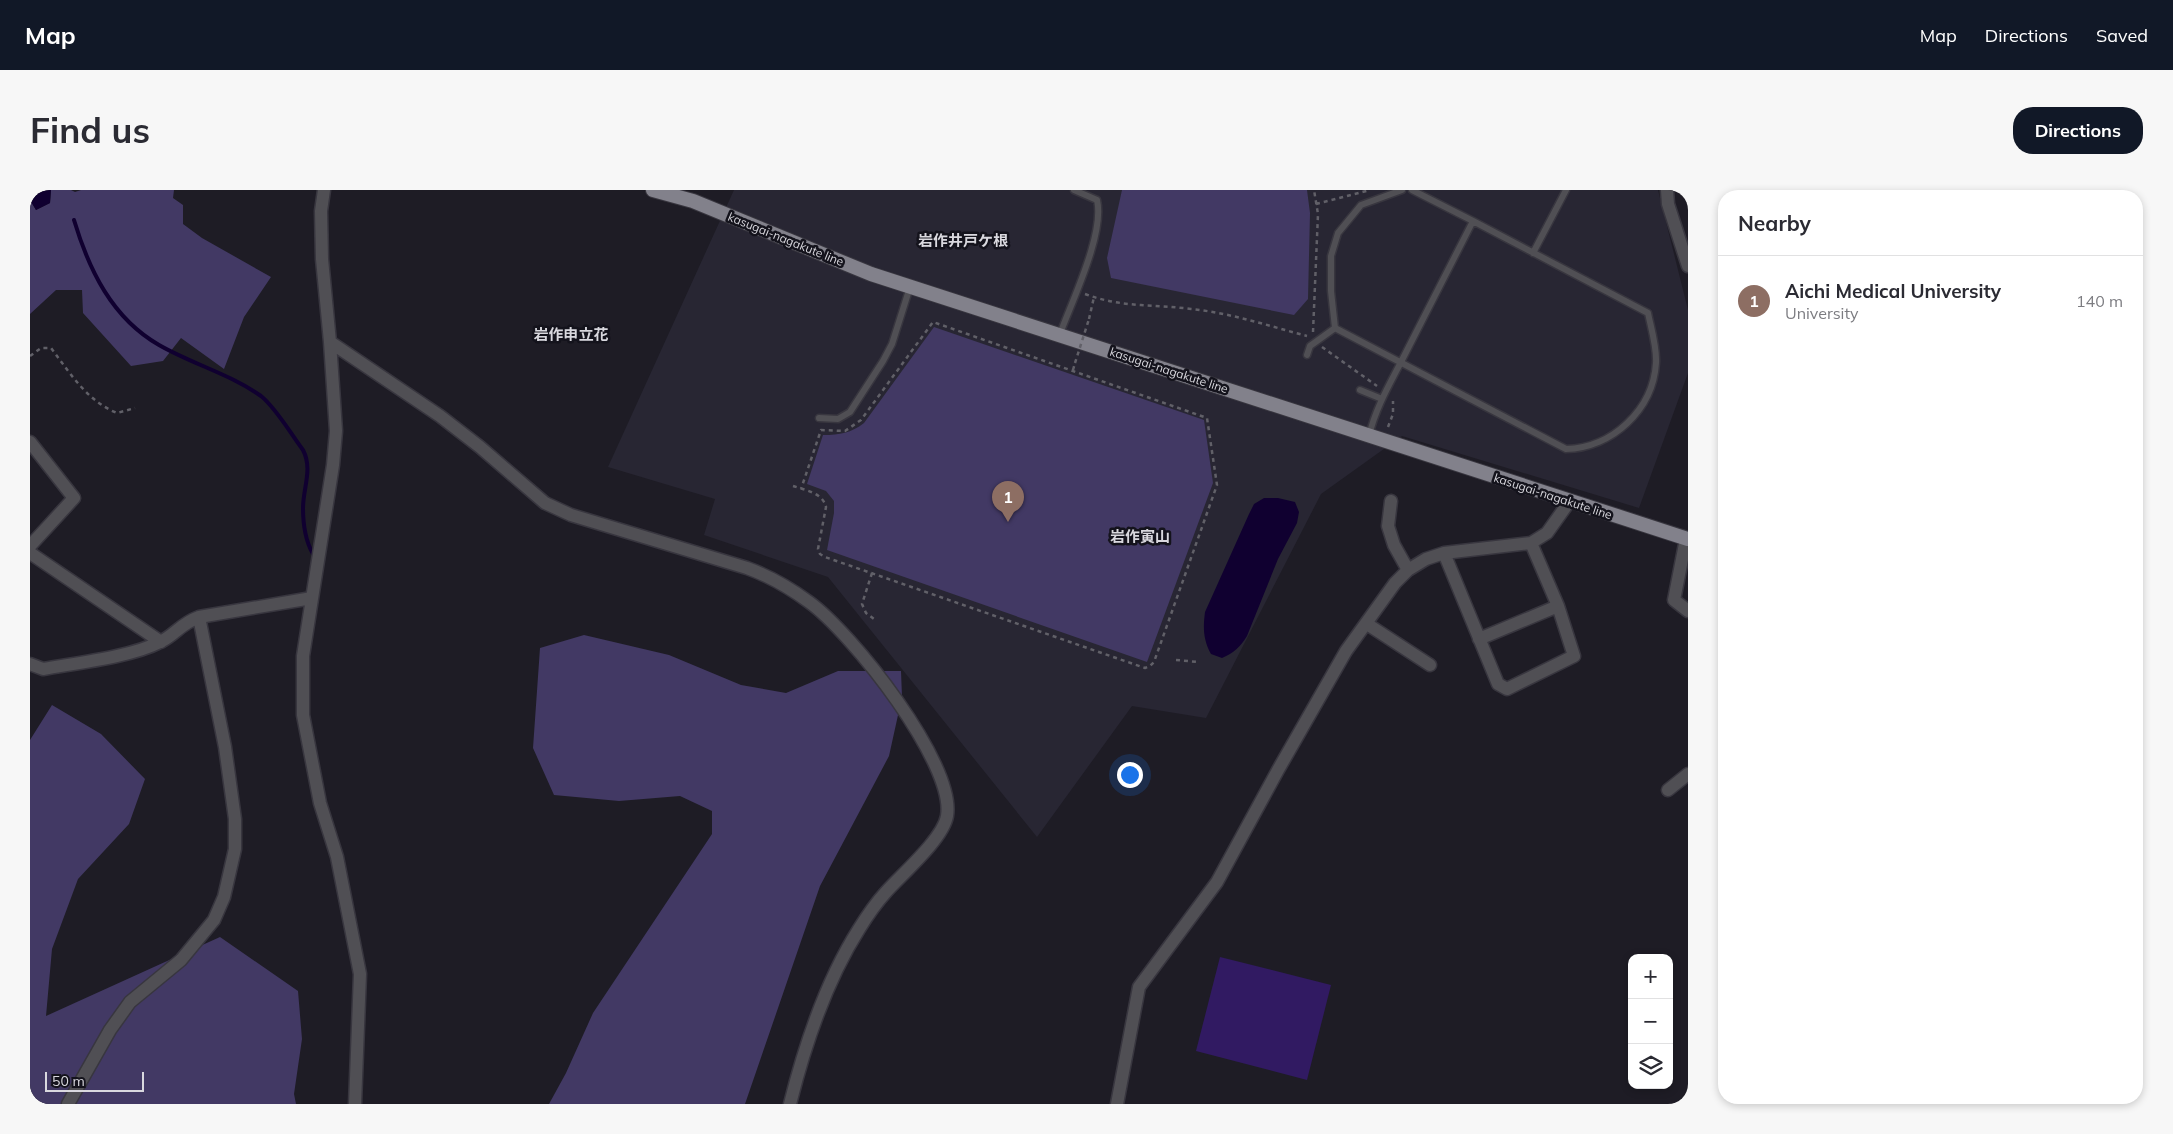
<!DOCTYPE html>
<meta charset="utf-8">
<style>
body{margin:0;font-family:Mulish,"Noto Sans JP",sans-serif;background:#f7f7f7;color:#2b2b33}
.controls{position:absolute;right:15px;bottom:15px;display:grid;overflow:hidden;border-radius:10px;box-shadow:0 2px 8px #0003}
.controls button{width:45px;height:45px;display:grid;place-items:center;padding:0;border:0;border-bottom:1px solid #e1e1e2;background:#fff;color:#2b2b33;font:25px sans-serif}
.scale{position:absolute;left:15px;bottom:12px;width:99px;box-sizing:border-box;padding-left:5px;border:2px solid #d9d8de;border-top:0;font-size:14px;line-height:18px;white-space:nowrap;color:#d9d8de;-webkit-text-stroke:4px #14131c;paint-order:stroke}
.you{position:absolute;left:1099px;top:584px;width:18px;height:18px;margin:-12px;border:4px solid #fff;border-radius:50%;background:#1a73e8;box-shadow:0 0 0 8px #1a73e833}
.badge{display:grid;place-items:center;width:32px;height:32px;border-radius:50%;background:#111827;color:#fff;font-size:16px;font-weight:700}
.pin{position:absolute;translate:-50% -41px;filter:drop-shadow(0 1px 2px #0008)}
.pin::after{content:'';position:absolute;top:26px;width:18px;height:15px;background:inherit;clip-path:polygon(0 0,100% 0,50% 100%)}
.list{margin:0;padding:0;list-style:none}
h2{display:flex;justify-content:space-between;align-items:center;height:65px;margin:0;padding:0 20px;font-size:21px}
h2 small{font-size:16px;font-weight:400;color:#7c7c81}
.list li{display:grid;grid-template-columns:32px 1fr auto;gap:15px;align-items:center;box-sizing:border-box;height:90px;padding:0 20px;border-top:1px solid #e1e1e2}
.list b{display:block;font-size:19px;white-space:nowrap}
.list p{margin:0;font-size:16px;white-space:nowrap;color:#7c7c81}
.list em{font-size:16px;font-style:normal;color:#7c7c81}
.icon{flex:none;width:28px;height:28px;fill:none;stroke:currentColor;stroke-width:2;stroke-linecap:round;stroke-linejoin:round}
.map{position:relative;flex:none;width:1658px;height:914px;overflow:hidden;border-radius:20px}
header{display:flex;align-items:center;gap:30px;box-sizing:border-box;height:70px;padding:0 25px;background:#111827;color:#fff}
header strong{font-size:24px}
nav{display:flex;gap:28px;margin-inline-start:auto;font-size:18px}
.intro{display:flex;align-items:center;justify-content:space-between;box-sizing:border-box;height:120px;padding:0 30px}
h1{margin:0;font-size:35px}
.button{padding:12px 22px;border-radius:20px;background:#111827;color:#fff;font-size:18px;font-weight:700}
main{display:flex;gap:30px;padding:0 30px}
aside{flex:1;background:#fff;border-radius:20px;box-shadow:0 2px 8px #0003}
.map>svg:first-child{display:block}
.built{fill:#282633}
.green{fill:#423964}
.water{fill:#100030}
.lines{fill:none;stroke-linecap:round;stroke-linejoin:round}
.stream{stroke:#100030;stroke-width:4}
.building{fill:#311a62}
.service-casing{stroke:#38363f;stroke-width:9}
.minor-casing{stroke:#38363f;stroke-width:15}
.primary-casing{stroke:#38363f;stroke-width:16}
.path{stroke:#616068;stroke-width:2.5;stroke-dasharray:4 4;stroke-linecap:butt}
.service{stroke:#504f54;stroke-width:6}
.minor{stroke:#504f54;stroke-width:12}
.primary{stroke:#82818b;stroke-width:14}
.path-bridge{stroke:#616068;stroke-width:2.5;stroke-dasharray:4 4;stroke-linecap:butt}
.labels{text-anchor:middle;dominant-baseline:central;stroke-width:5;stroke-linejoin:round;paint-order:stroke}
.street-label{font-size:12px;fill:#d9d8de;stroke:#14131c}
.quarter-label{font-size:15px;font-weight:bold;fill:#d9d8de;stroke:#14131c}
</style>
<header>
<strong>Map</strong>
<nav><a>Map</a><a>Directions</a><a>Saved</a></nav>
</header>
<div class="intro"><h1>Find us</h1><a class="button">Directions</a></div>
<main>
<div class="map">
<svg width="1658" height="914" viewBox="0 0 1658 914">
<rect width="100%" height="100%" fill="#1e1c25"/>
<path class="built" d="M704,0h924l30,120v63l-49,135 -237,-72 -81,58 -115,224 -74,-12 -95,131 -209,-260 -124,-42 11,-36 -107,-32z"/>
<path class="green" d="M21,0h20l4,2 6,-2h93l-1,8 10,7v19l19,14 69,39 -27,40 -20,52 -43,-31 -18,23 -32,5 -48,-53 -1,-23h-26l-26,24v-114l6,10 14,-7z
M1092,0h185l3,23 -2,86 -14,16 -183,-37 -4,-20z
M904,137l270,93 9,63 -66,179 -320,-112 7,-37v-12l-8,-10 -19,-7 16,-49c17,0 28,-2 41,-12z
M554,445l85,20 72,30 45,8 52,-22h63l1,26 -13,59 -69,130 -75,218h-196l17,-31 27,-60 119,-179v-23l-32,-15 -61,5 -65,-6 -21,-47 7,-100z
M22,515l49,29 44,45 -16,45 -51,55 -26,70 -6,67 174,-79 78,54 4,48 -8,55 2,10h-266v-364z"/>
<path class="water" d="M0,0h21l-1,13 -14,7 -6,-10z
M1234,308h14l17,4 4,10 -2,11 -19,36 -31,77c-7,11 -13,17 -25,22l-11,-4c-8,-15 -8,-26 -6,-42l44,-98 5,-10z"/>
<g class="lines">
<path class="stream" d="M44,30c15,50 38,98 85,125 33,19 71,29 102,51 15,12 30,38 42,54 10,19 0,38 0,58 0,17 2,32 10,46"/>
</g>
<path class="building" d="M1190,767l111,28 -24,95 -111,-29z"/>
<g class="lines">
<defs>
<path id="service" d="M1382,0l61,31
M1503,63l33,-63
M1030,144c12,-33 45,-101 37,-134l-23,-10
M1277,165l3,-9 25,-18
M1330,200l22,9
M789,228l19,1 12,-7 33,-51 9,-17 18,-57
M1339,246c6,-26 19,-49 31,-72l73,-143 175,92c3,15 9,34 8,50 -3,47 -44,85 -90,86l-231,-121 -4,-37v-35l7,-23 23,-28 41,-15"/>
<path id="minor" d="M294,0l-3,21 1,48 8,83 6,89 -3,34 -30,191v59l17,88 17,54 23,117 -5,130
M1637,0l1,14 20,62
M300,152l110,74 40,31 65,56 26,12 176,53c22,8 43,20 62,34 42,30 147,162 138,214 -4,23 -45,58 -61,76 -10,11 -19,24 -27,37 -33,52 -54,115 -69,175
M0,252l44,56 -44,48
M1361,311l-3,25 6,19 14,25
M1656,349l-12,61 14,11
M0,363l131,89
M1414,363l54,131 9,5 67,-33 -16,-50 -27,-63
M1337,434l63,41
M1449,449l79,-33
M0,474l13,5c33,-6 88,-12 117,-27 15,-7 20,-18 39,-25l113,-19
M1638,600l20,-16
M38,914l42,-74 20,-28 51,-42 33,-40 10,-23 11,-48v-30l-10,-72 -26,-130
M1087,914l22,-117 78,-105 61,-112 68,-119 49,-68 13,-13 18,-11 18,-6 87,-10 16,-10 22,-31"/>
<path id="primary" d="M623,0l40,11 178,73 817,265"/>
</defs>
<use href="#service" class="service-casing"/>
<use href="#minor" class="minor-casing"/>
<use href="#primary" class="primary-casing"/>
<path class="path" d="M1286,14l54,-14
M1055,104c37,14 69,10 106,15 40,4 78,17 116,27
M1059,129l5,-22
M1283,142l5,-118 -4,-24
M1292,157l55,39
M0,166l11,-8h10c19,25 36,53 66,65l18,-5
M1043,180l2,-7
M1358,237l5,-13v-13
M763,296c12,4 30,7 33,21l-8,42 2,5 5,3 320,111 5,-2 4,-4 63,-177 -10,-67 -274,-96 -72,98 -16,11 -24,-1 -20,59
M842,383l-10,31 4,9 8,6
M1146,470l23,2"/>
<use href="#service" class="service"/>
<use href="#minor" class="minor"/>
<use href="#primary" class="primary"/>
<path class="path-bridge" d="M1045,173l14,-44"/>
</g>
<g class="labels">
<g class="street-label">
<text transform="translate(756 49) rotate(22)">kasugai-nagakute line</text>
<text transform="translate(1139 180) rotate(18)">kasugai-nagakute line</text>
<text transform="translate(1523 306) rotate(18)">kasugai-nagakute line</text>
</g>
<g class="quarter-label">
<text x="933" y="50">岩作井戸ケ根</text>
<text x="541" y="144">岩作申立花</text>
<text x="1110" y="346">岩作寅山</text>
</g>
</g>
</svg>
<div class="controls">
<button>+</button>
<button>−</button>
<button><svg class="icon" aria-label="layers" viewBox="0 0 24 24"><path d="M12 4l9 5-9 5-9-5zM3 14l9 5 9-5"/></svg></button>
</div>
<div class="scale">50 m</div>
<div class="you"></div>
<div class="pin badge" style="left:978px;top:332px;background:#8d6e63">1</div>
</div>
<aside>
<h2>Nearby<small></small></h2>
<ul class="list">
<li><span class="badge" style="background:#8d6e63">1</span><div><b>Aichi Medical University</b><p>University</p></div><em>140 m</em></li>
</ul>
</aside>
</main>
